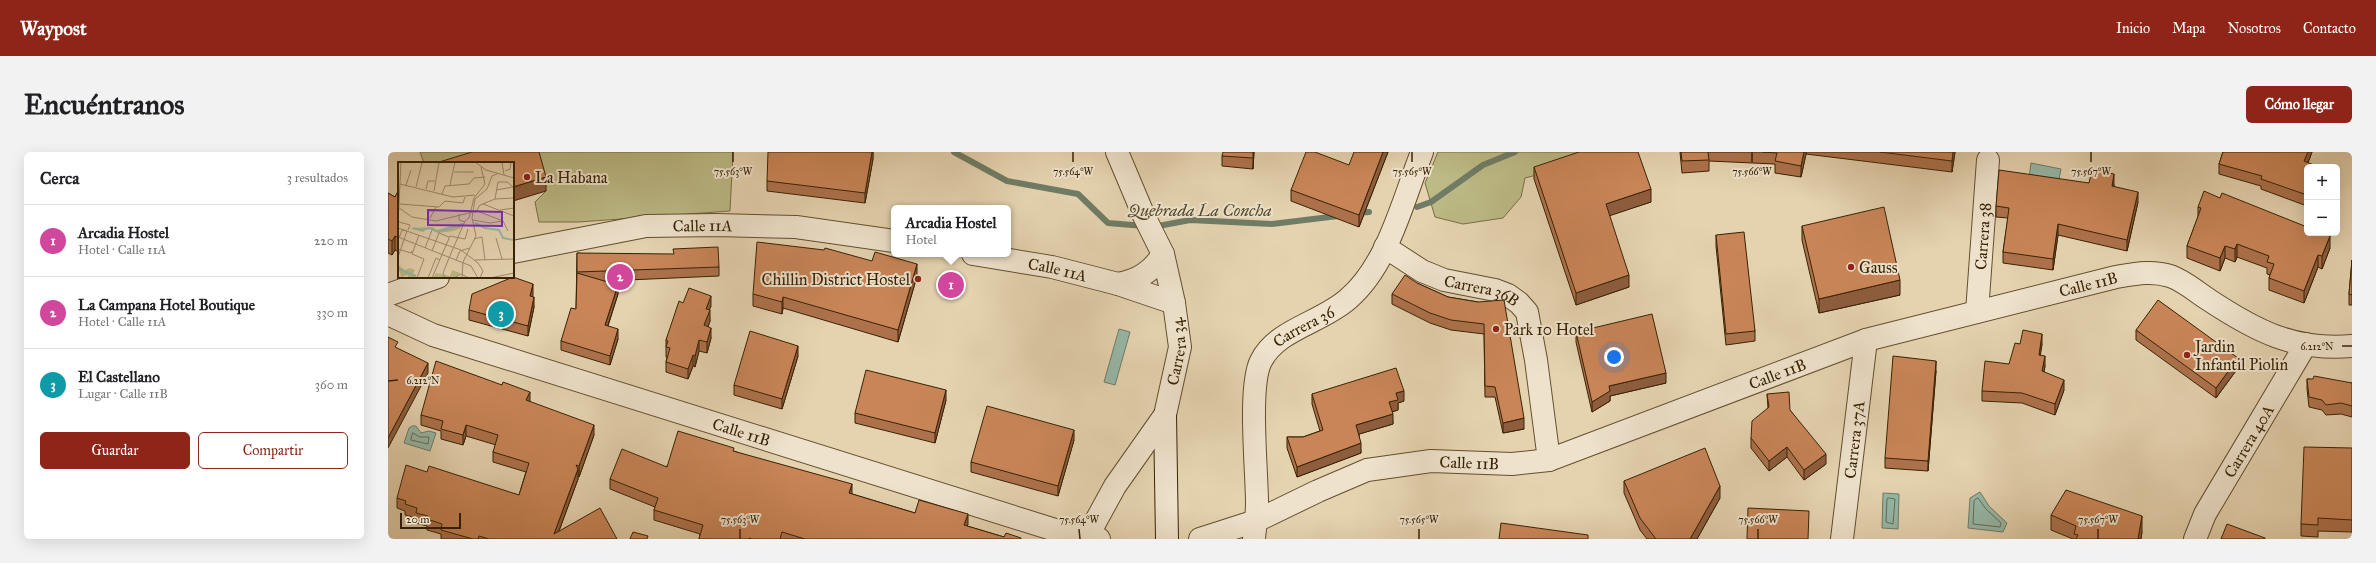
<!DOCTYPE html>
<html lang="es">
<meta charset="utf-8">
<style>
body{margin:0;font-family:"IM FELL Great Primer",serif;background:#f2f2f2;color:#202124}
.controls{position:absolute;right:12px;top:12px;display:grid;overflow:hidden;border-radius:6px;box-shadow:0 4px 16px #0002}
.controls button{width:36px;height:36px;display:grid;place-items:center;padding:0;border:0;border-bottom:1px solid #e0e0e0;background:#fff;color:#202124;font:20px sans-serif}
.scale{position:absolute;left:12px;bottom:10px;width:61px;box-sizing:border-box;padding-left:4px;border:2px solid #382204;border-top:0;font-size:11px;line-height:14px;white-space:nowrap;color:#382204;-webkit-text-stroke:3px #eee2cc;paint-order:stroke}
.you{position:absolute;left:1226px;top:205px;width:14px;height:14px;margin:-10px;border:3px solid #fff;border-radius:50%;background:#1a73e8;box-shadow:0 0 0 6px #1a73e833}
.badge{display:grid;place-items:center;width:26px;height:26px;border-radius:50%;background:#8f2418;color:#fff;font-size:13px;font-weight:700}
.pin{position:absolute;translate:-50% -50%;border:2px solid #fff;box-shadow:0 1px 4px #0006}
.popup{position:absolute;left:503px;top:53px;width:120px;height:52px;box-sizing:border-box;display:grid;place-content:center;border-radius:6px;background:#fff;filter:drop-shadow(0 1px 3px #0005);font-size:13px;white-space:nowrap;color:#757577}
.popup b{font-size:15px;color:#202124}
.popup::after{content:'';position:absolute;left:50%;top:100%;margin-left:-8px;border:8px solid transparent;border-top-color:#fff}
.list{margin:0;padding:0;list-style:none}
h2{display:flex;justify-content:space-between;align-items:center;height:52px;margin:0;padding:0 16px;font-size:17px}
h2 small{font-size:13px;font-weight:400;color:#757577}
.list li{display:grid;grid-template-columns:26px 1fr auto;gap:12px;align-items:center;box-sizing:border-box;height:72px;padding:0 16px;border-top:1px solid #e0e0e0}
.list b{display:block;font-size:15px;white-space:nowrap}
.list p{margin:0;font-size:13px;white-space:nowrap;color:#757577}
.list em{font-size:13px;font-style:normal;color:#757577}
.actions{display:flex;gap:8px;padding:12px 16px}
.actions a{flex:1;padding:9px 0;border:1px solid #8f2418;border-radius:6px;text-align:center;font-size:14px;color:#8f2418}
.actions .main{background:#8f2418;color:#fff}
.map{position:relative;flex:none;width:1964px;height:387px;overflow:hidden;border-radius:6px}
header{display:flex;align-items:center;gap:24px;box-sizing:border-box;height:56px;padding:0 20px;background:#8f2418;color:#fff}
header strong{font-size:19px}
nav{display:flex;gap:22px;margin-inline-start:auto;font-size:14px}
.intro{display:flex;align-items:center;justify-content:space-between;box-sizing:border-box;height:96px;padding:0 24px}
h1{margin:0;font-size:28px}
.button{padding:10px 18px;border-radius:6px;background:#8f2418;color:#fff;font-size:14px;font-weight:700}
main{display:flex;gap:24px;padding:0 24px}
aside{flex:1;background:#fff;border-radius:6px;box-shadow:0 4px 16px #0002}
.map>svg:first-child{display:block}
.green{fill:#bcba86;stroke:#7a6e45}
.water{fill:#96b8a8;stroke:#707c66}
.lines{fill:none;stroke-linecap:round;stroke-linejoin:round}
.shore{stroke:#676d56;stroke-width:1}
.stream{stroke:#707c66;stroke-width:6}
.street-casing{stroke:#634e2f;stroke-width:24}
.secondary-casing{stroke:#382204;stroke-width:24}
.street{stroke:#eee2cc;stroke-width:22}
.secondary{stroke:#eee2cc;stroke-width:22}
.wall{fill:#ad724c;stroke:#382204}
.shaded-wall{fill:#8d5d3e;stroke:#382204}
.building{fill:#c98558;stroke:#382204}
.ticks{fill:none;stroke:#382204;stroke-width:1.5}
.poi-dot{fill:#8f2418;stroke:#eee2cc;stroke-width:1.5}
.labels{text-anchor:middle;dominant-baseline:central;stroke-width:4;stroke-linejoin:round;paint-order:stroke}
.poi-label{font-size:16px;fill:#382204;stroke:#eee2cc;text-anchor:start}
.street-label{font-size:16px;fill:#382204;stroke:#eee2cc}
.water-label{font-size:17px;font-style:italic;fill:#50482d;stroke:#eee2cc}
.inset-river{fill:none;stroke:#96b8a8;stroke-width:2}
.inset-road{fill:none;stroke:#a08c6b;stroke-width:1}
.view{fill:#7b2cbf;fill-opacity:0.15;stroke:#7b2cbf;stroke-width:2}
.inset-edge{fill:none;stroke:#382204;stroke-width:2}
.ticks-label{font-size:10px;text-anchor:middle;fill:#382204;stroke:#eee2cc;stroke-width:4;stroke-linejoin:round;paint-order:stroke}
</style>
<header>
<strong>Waypost</strong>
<nav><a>Inicio</a><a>Mapa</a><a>Nosotros</a><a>Contacto</a></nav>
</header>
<div class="intro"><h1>Encuéntranos</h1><a class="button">Cómo llegar</a></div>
<main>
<aside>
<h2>Cerca<small>3 resultados</small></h2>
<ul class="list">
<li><span class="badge" style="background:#d1479c">1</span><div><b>Arcadia Hostel</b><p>Hotel · Calle 11A</p></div><em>220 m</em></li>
<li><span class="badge" style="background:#d1479c">2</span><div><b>La Campana Hotel Boutique</b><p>Hotel · Calle 11A</p></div><em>330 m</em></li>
<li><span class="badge" style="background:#0f9aa8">3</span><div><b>El Castellano</b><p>Lugar · Calle 11B</p></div><em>360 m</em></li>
</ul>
<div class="actions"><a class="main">Guardar</a><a>Compartir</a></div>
</aside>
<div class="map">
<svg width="1964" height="387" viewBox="0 0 1964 387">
<rect width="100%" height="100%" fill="#e5d3b0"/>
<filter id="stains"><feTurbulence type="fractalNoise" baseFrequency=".005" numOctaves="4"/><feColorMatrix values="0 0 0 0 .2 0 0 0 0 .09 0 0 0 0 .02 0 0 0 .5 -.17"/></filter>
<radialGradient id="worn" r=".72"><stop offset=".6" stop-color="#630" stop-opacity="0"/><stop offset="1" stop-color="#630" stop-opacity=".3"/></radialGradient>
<path class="green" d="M32,0h95l-52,11h-39z
M146,0h199l-3,59 -151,11h-40l-4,-20 11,-11z
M1050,0h160l-46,19 -27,7 -4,19 -18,21 -40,6 -28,-7 -10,-34z"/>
<path class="water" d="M1643,11l30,6 -3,15 -29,-6z
M731,177l11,3 -15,53 -11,-3z
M24,274h4l5,7 8,-2 7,2 -6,18 -26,-8 5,-15z
M1592,340l9,14 18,17 -4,9 -35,-4 2,-30z
M1495,341l16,1 -1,35 -16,-1z"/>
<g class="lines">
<path class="shore" d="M25,281l7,4h9l-1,7 -17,-4z
M1501,346l6,1 -2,25 -7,-2 1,-23z
M1590,346l8,11 15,14 -1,4 -27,-3 1,-23z"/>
<path class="stream" d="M566,0l53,29 71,13 30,29 36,3
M1029,55l14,-5 52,-37 32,-13
M969,61l12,-1
M765,75l37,-7 82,4 66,-8"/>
<defs>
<g id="street">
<path id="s1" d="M997,95l37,24 22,9 51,10 13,5 11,8 8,9 9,48 13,100"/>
<path id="s2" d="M125,100l133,-26 71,-1 79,2 98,14"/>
<path id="s3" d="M585,102l79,13 66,17 56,19"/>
<path d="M730,132c20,-4 34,-12 45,-30"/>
<path d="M0,143l50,-18"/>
<path id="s4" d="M1589,160l11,-152"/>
<path id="s5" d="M0,162l45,21 638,200 28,4"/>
<path id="s6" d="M698,387l29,-53 50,-71 15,-68 -6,-44 -11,-49 -19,-38 -27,-64"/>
<path id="s7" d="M812,387l56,-18 62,-30 49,-21 64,-9 81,3 37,-4 317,-120 250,-63c18,-3 36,-7 54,-1 13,4 28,17 39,24 47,31 85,51 143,46"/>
<path id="s8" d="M866,387c1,-12 3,-24 3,-36 0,-32 -9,-117 4,-142 16,-32 60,-38 87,-62 40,-34 55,-99 74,-147"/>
<path id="s9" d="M1454,387l24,-199"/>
<path id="s10" d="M1807,387l10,-25 101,-170"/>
</g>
<path id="secondary" d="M777,263l2,124"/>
</defs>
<use href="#street" class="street-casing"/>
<use href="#secondary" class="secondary-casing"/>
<use href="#street" class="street"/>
<use href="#secondary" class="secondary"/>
</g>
<path class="wall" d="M485,0v7l-8,44 -98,-12v-10z
M866,0l-1,17 -31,-3v-10z
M1000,0l-29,75 -68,-26v-11l58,-25z
M1292,0h275l-3,20 -146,-18 -5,23 -26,-4v-9l-66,-3v10l-27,2z
M1835,0h89l-4,11 -1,4v39l-46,-17v-3l-42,-12v-10z
M1146,15l117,35 -42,13 20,72 -53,18 -42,-126z
M1701,31l25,1v2l24,16 -11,49 -69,-16 -5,35 -50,-7v-11l5,-34 -12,-1v-11z
M11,39v61l-4,-2 -3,5 -4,-2v-60l7,4z
M1810,55l132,41 -8,21 -4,-2 -14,36 -35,-13v-12l1,-3 -3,-1v-6l-30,-11 -2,5 -10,-4 -5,13 -33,-13v-12l11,-29z
M1414,74l98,69 -81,18 -17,-73z
M1328,83l39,96v10l-29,4 -10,-99z
M189,101l142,14v9l-114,5 13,13 -10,32 10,13 -8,26 -49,-15v-9l15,-32z
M1964,108v45h-3v-11z
M529,124l-19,66 -115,-34 -1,6 -29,-8v-12z
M1029,131l31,14 30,5 46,127 -21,4 -8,-36h-10l-1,-63 -33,-4 -21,-7 -38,-19v-10z
M145,143l-1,1 2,11 -6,29 -59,-16v-10z
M295,151l28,3 -2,4 1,11 -2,6 3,11 -4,15 -8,-2 -4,16 -2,-1 -5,13 -22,-7v-10l1,-5h-1v-17z
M1748,178l102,38 -22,30 -80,-58z
M1188,180l90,51 -56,13v5l-18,11 -16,-70z
M1632,192h22l-2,11 5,11 -1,6 20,18 -9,25 -33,-12 -40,-2v-10l27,-27z
M410,204l-16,53 -48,-14v-10z
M1548,219l-8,100 -43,-3v-10z
M1919,227l45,4v34l-11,-3 -15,1 -4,-5 -13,-3 -2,-18z
M114,233l28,17 64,33 -15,42 -1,-1v3l-19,52 58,8h-176v-5l-14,-4v-4l-11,-3v-5l-11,-3v-4l-8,-3v-10l30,-26 92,23 7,-23 -33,-10v-10l3,-7 -30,-9 -3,9 -22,-6v-8l-20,-6v-10z
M924,242l92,7 -6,2v7l-6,2 1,12 -34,10 2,19 -64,24 -10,-29v-11h16l17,-6 -8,-27z
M1379,242l23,16 36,54 -22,16 -17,-23 -18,14 -18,-23v-10l17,-30z
M558,248l-11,43 -80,-20v-10z
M686,288l-16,56 -87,-24v-10z
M1964,296v84l-34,-1v6l-17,-1v-12z
M346,299l118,43 63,19 53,11 -1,2 37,11 17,2h-322l1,-5 -46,-14v-10l1,-3 -45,-18v-10z
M1236,329l96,17 -23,41h-50l-7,-9 -16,-37z
M1663,363l91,16 -1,8h-68l-22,-9z"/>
<path class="shaded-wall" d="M484,0h1v7l-8,44v-10z
M865,0h1l-1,17z
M995,0h5l-29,75v-12z
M1416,0h2v2l-5,23v-11z
M1565,0h2l-3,20v-11z
M1920,0h4l-8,20v-11z
M1726,22v10l-2,12v-10z
M158,25v14l-33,10v-14z
M1263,37v13l-45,15v-13z
M1750,40v10l-11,49v-11z
M1670,72v11l-5,35v-11z
M7,84v14l-3,5v-14z
M1942,84v12l-8,21v-13z
M1849,92v13l-2,5v-13z
M1837,94v12l-5,13v-13z
M1930,103v12l-14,36v-12z
M529,112v12l-19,66v-12z
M1241,123v12l-53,18v-12z
M1512,128v15l-81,18v-14z
M145,132v11l-3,11v-10z
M230,133v9l-13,40v-9z
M323,144v10l-5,13v-10z
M146,145v10l-6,29v-10z
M395,145v11l-1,6v-12z
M322,158v11l-6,15v-11z
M323,176v10l-4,15v-11z
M230,177v10l-8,26v-9z
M1654,182v10l-3,21v-10z
M311,188v11l-4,16v-11z
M410,194v10l-16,53v-10z
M305,203v11l-5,13v-10z
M1657,204v10l-3,16v-11z
M1850,206v10l-22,30v-10z
M1548,209v10l-8,100v-10z
M40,211v10l-40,75v-10z
M1278,221v10l-56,13v5l-18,11v-10l17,-16z
M1676,228v10l-9,25v-11z
M558,238v10l-11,43v-10z
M1016,239v10l-6,2v7l-9,3v-11l7,-9z
M142,240v10l-4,-2z
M1005,262v10l-37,11v-10z
M1136,266v11l-21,4v-10z
M78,273v11l-3,9v-10z
M206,273v10l-15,42v-11z
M686,278v10l-16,56v-10z
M973,291v10l-64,24v-10z
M1399,295v10l-18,14v-10z
M1438,302v10l-22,16v-10z
M190,317v10l-22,60 -2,-5z
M464,332v11l-3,-2z
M1332,334v12l-23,41h-7z
M580,362v10l-4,11v-10z
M1754,364v15l-1,8h-3z"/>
<path class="building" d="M84,0h67l7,25 -33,10v-24h-77z
M380,0h104l-7,41 -98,-12z
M835,0h30v6l-31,-2z
M918,0h9l34,13 5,-13h29l-24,63 -68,-25z
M1191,0h59l13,37 -45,15 23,71 -53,18 -42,-126z
M1293,0h27l1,8 -27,1z
M1374,0h42l-3,14 -26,-5 2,-8z
M1492,0h73l-1,9z
M1835,0h85l-4,9 15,6h-12v28l-46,-16 1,-3 -43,-12z
M1704,17l22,5 -2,12 26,6 -11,48 -69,-16 -5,35 -50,-7 6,-44 -13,-2 3,-36 90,13z
M10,39h1v47l-4,-2 -3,5 -4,-2v-46l7,4z
M1816,39l16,7 2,-5 85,34v6h15l8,3 -8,20 -4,-1 -14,36 -35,-13 5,-14 -7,-2 2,-6 -32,-12 -2,5 -10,-3 -5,12 -33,-12 14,-38 -3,-1z
M1496,55l16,73 -81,19 -17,-73z
M1356,80l11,99 -29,3 -10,-99z
M369,90l67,8 1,-2 47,13 3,-9 42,12 -19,66 -115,-33 -1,5 -29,-8z
M330,95l1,20 -142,5v-19l97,1 -1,-5z
M1964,108v35l-3,-1z
M189,121l41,12 -13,40 13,4 -8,27 -49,-15 10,-33 5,1z
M1017,123l12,8 31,14 30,5 26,-2 20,118 -21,5 -8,-36 -10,-1 -1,-62 -33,-4 -21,-7 -38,-19z
M125,125l20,7 -3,12 4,1 -6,29 -59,-16 3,-16z
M301,136l22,8 -5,13 4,1 -6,15 7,3 -4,14 -8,-2 -4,16 -2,-1 -5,14 -22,-7 4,-14 -4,-1 2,-6 -2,-1 13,-39 4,2z
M1770,148l80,58 -22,30 -80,-58z
M1264,162l14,59 -57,13 1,5 -18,11 -16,-70z
M1635,178l19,4 -3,21 6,1 -3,15 22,9 -9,24 -33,-11 -40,-2 3,-30 24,3 6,-21 5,1z
M362,179l48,15 -16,53 -48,-14z
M0,185l10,5 -3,5 33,16 -40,75z
M1505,204l43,5 -8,100 -43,-3z
M48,209l66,24 1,-3 27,10 -4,8 68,25 -15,41 -3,-1 2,4 -24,65 46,-26 17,31h-128l-10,-3 -1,3h-5l-32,-9 1,-6 -15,-5 1,-3 -12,-3 1,-5 -12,-4 1,-3 -9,-3 9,-33 21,7 2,-6 90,29 10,-32 -36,-11 5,-17 -32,-10 -3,10 -22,-6 2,-8 -22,-6z
M1008,216l8,23 -8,2 2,7 -9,2 4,12 -37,11 5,18 -64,24 -10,-30h16l20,-7 -11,-36z
M478,218l80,20 -11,43 -80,-20z
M1926,224l38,7v23l-11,-3 -15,2 -4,-5 -13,-3 -2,-18h6z
M1401,240l1,18 36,44 -22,16 -17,-23 -18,14 -18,-23 1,-17 17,-14 -2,-13z
M599,254l87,24 -16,56 -87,-24z
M290,279l56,17 -1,3 119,33 -3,9 66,20 4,-13 49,14 -4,11 40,12 2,-4 15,5v1h-216l-23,-7 -2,7h-28l-3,-1v1h-50l4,-14 -49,-15 4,-12 -48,-19 12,-30 45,18z
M1916,295l48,1v72l-34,-2v7l-17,-1z
M1317,296l15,38 -30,53h-34l-16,-21 -16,-37z
M1678,338l76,26 -4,23h-62l2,-4 -4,-1 2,-8 -25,-11z
M1360,356l61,3 -1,28h-61z
M1113,371l87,12v4h-89z
M1839,372l38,14v1h-44z
M245,380l15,4 -1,3h-17z"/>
<path class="ticks" d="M345,0v10M685,0v10M1024,0v10M1364,0v10M1703,0v10M1954,194h10M0,229l10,-1M352,377v10M691,377l1,10M1031,377v10M1370,377v10M1710,377v10"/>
<g class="poi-dot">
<circle cx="139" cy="25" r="4"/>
<circle cx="1463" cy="115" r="4"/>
<circle cx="530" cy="127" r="4"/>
<circle cx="1108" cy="177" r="4"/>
<circle cx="1799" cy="203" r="4"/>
</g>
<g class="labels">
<g class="poi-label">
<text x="147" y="25">La Habana</text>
<text x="1471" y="115">Gauss</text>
<text x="522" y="127" text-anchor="end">Chillin District Hostel</text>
<text x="1116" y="177">Park 10 Hotel</text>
<text x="1807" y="194">Jardin<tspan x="1807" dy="18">Infantil Piolin</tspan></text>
</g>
<g class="street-label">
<text stroke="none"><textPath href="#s2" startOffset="192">Calle 11A</textPath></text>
<text stroke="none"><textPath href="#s4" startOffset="76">Carrera 38</textPath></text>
<text stroke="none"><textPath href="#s3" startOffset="86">Calle 11A</textPath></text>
<text stroke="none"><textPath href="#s7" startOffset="932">Calle 11B</textPath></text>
<text stroke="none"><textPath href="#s1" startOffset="107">Carrera 36B</textPath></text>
<text stroke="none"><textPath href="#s8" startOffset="235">Carrera 36</textPath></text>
<text stroke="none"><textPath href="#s6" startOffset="212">Carrera 34</textPath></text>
<text stroke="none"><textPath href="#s7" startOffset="608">Calle 11B</textPath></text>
<text stroke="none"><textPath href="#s5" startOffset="373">Calle 11B</textPath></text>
<text stroke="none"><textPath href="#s9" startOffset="100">Carrera 37A</textPath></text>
<text stroke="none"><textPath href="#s10" startOffset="112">Carrera 40A</textPath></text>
<text stroke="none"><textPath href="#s7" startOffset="284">Calle 11B</textPath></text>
</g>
<g class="water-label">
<text x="812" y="58">Quebrada La Concha</text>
</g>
</g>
<g transform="translate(10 10)">
<rect width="116" height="116" fill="#e5d3b0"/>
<path d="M65,61l-2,5 -7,3 -16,2 -10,-5 -5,4 -13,-4 23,-1 3,3zM0,103l7,5 5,-2 5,2 -2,4 4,4h-9v-3l-7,2zM54,108l8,3 -4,5h-23l3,-5 14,3z" fill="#bcba86"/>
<path class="inset-river" d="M77,61l10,5 14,2 4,8 11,2M15,66l8,2 9,-2 8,4 25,-8M0,107l18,7"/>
<path class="inset-road" d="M77,0l11,8 28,8M104,0l2,13M107,9l5,-2 1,-7M56,10h20M2,22l53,13 22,-2M8,23l5,-15M52,23l5,-23M18,25l6,-24M28,27l2,-8h7M98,28l17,-3M36,29l5,-29M44,32l3,-8 24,-2 5,-6 11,-1M97,37l3,-17h9l6,5M2,42l39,3 6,-6 18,2 2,-6M85,42l31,12M0,45l14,10 24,4 41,-10 26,10 5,10M102,48l14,-2M77,51l5,-8 15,-6 19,-1M61,52v6l6,2M32,56l6,-11M75,58l17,3 13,-2M1,60l11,3 -2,5M0,63l3,-63M0,66l63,22 17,13 5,8 -3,7M0,75l73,29 7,12M98,76l6,21M76,77l8,-2 3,23M27,86l7,-18M0,87l13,4 1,-2M34,89l7,-18 10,4M0,95l9,-26 -5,-1 -3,8M58,98l4,-9 10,-3M77,98l39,-1M19,116l7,-19 -12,-5 7,-19M30,116l8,-20 4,2M34,116l18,-42 15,3 3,-10M47,116l-2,-5 6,-15 16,-37 4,-3 5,-20 11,-14 -4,-17M56,116l7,-4 8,4M64,116l1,-16 13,-26 -4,-18 3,-19 12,-10 5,-13 5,-2M92,116l24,-5"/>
<path class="view" d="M30,48l74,2v14l-74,-1z"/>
<rect width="116" height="116" class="inset-edge"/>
</g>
<g class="ticks-label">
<text x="345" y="23">75.563°W</text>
<text x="685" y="23">75.564°W</text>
<text x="1024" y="23">75.565°W</text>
<text x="1364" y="23">75.566°W</text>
<text x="1703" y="23">75.567°W</text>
<text x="1929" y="198">6.212°N</text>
<text x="35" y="232">6.212°N</text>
<text x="352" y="371">75.563°W</text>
<text x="691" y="371">75.564°W</text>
<text x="1031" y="371">75.565°W</text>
<text x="1370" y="371">75.566°W</text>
<text x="1710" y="371">75.567°W</text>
</g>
<rect width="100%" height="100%" filter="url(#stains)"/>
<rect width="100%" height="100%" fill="url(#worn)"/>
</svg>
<div class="controls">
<button>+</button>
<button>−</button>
</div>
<div class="scale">20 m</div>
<div class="you"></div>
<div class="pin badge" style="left:563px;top:133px;background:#d1479c">1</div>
<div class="popup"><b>Arcadia Hostel</b>Hotel</div>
<div class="pin badge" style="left:232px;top:125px;background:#d1479c">2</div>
<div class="pin badge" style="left:113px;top:162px;background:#0f9aa8">3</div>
</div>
</main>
